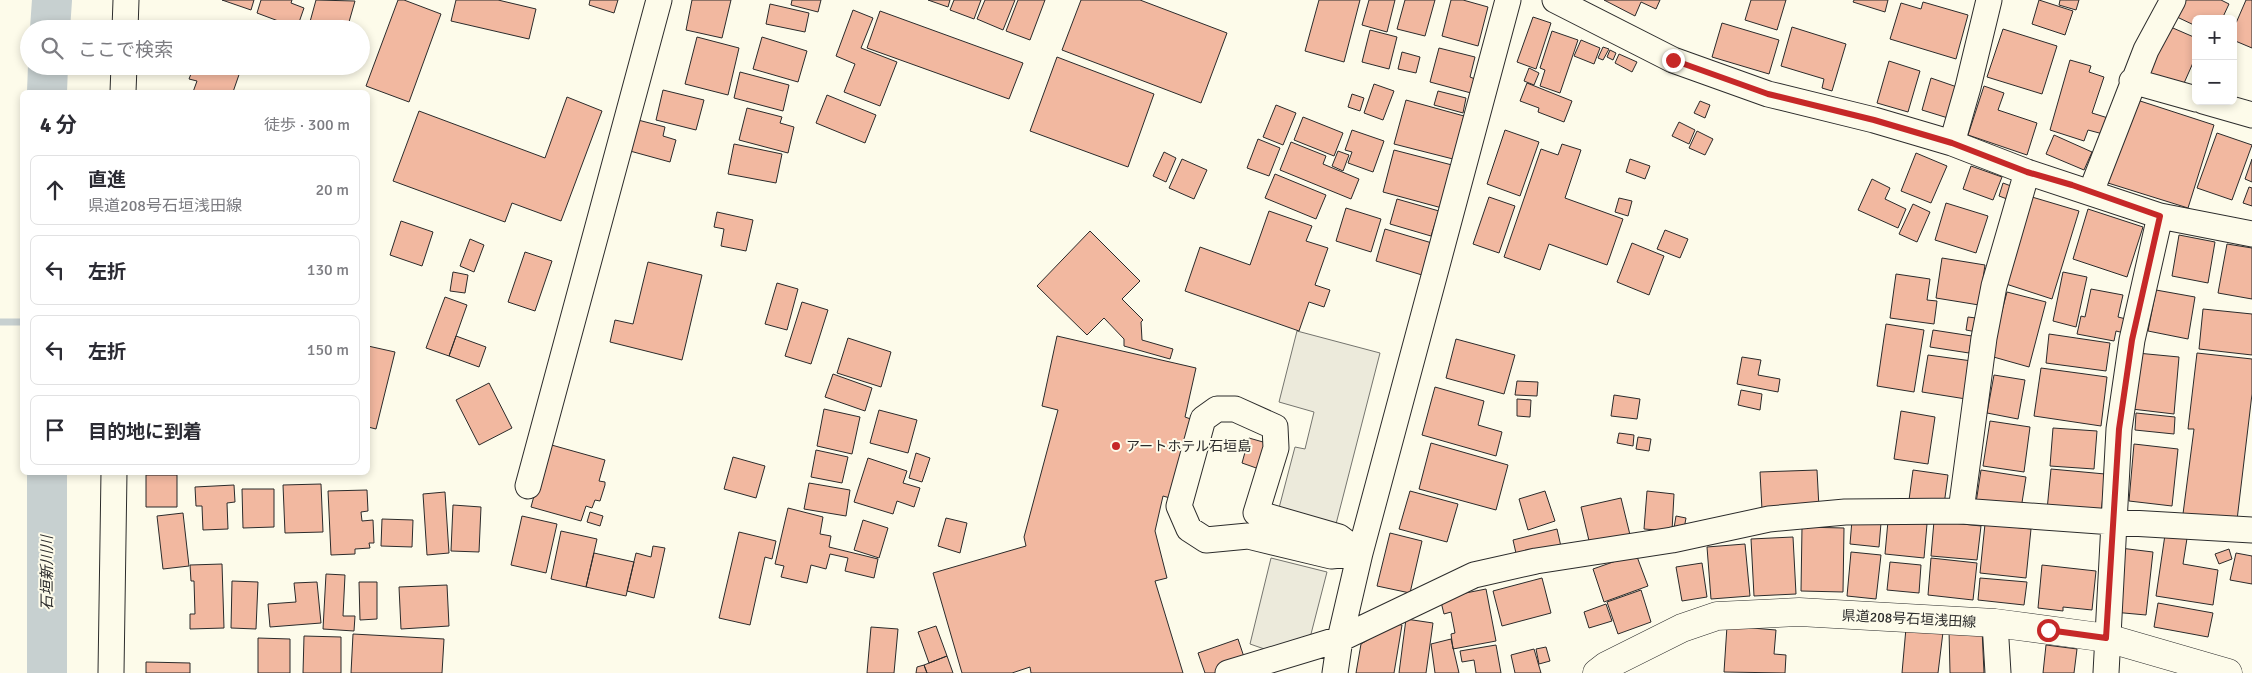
<!DOCTYPE html>
<html lang="ja">
<meta charset="utf-8">
<style>
body{margin:0;font-family:Signika,"Noto Sans JP",sans-serif;background:#f2f2f3;color:#2b2b33}
.controls{position:absolute;right:15px;top:15px;display:grid;overflow:hidden;border-radius:8px;box-shadow:0 2px 8px #0003}
.controls button{width:45px;height:45px;display:grid;place-items:center;padding:0;border:0;border-bottom:1px solid #e1e1e2;background:#fff;color:#2b2b33;font:25px sans-serif}
.stop{position:absolute;width:15px;height:15px;margin:-11px;border:4px solid #c62828;border-radius:50%;background:#fff}
.stop.end{background:#c62828;border-color:#fff;box-shadow:0 1px 5px #0008}
.list{margin:0;padding:0;list-style:none}
h2{display:flex;justify-content:space-between;align-items:center;height:65px;margin:0;padding:0 20px;font-size:21px}
h2 small{font-size:16px;font-weight:400;color:#7c7c81}
.list li{display:grid;grid-template-columns:32px 1fr auto;gap:15px;align-items:center;box-sizing:border-box;height:70px;margin:0 10px 10px;padding:0 10px;border:1px solid #e1e1e2;border-radius:8px}
.list b{display:block;font-size:19px;white-space:nowrap}
.list p{margin:0;font-size:16px;white-space:nowrap;color:#7c7c81}
.list em{font-size:16px;font-style:normal;color:#7c7c81}
.icon{flex:none;width:28px;height:28px;fill:none;stroke:currentColor;stroke-width:2;stroke-linecap:round;stroke-linejoin:round}
.map{position:relative;flex:none;width:2252px;height:673px;overflow:hidden}
.search{position:absolute;background:#fff;box-shadow:0 2px 8px #0003;left:20px;top:20px;width:350px;height:55px;display:flex;align-items:center;gap:12px;box-sizing:border-box;padding:0 18px;border-radius:28px;color:#7c7c81;font-size:19px}
.panel{position:absolute;background:#fff;box-shadow:0 2px 8px #0003;left:20px;top:90px;width:350px;height:385px;border-radius:8px}
.map>svg:first-child{display:block}
.parking{fill:#eceadb;stroke:#74746e}
.lines{fill:none;stroke-linecap:round;stroke-linejoin:round}
.stream{stroke:#c7d0d0;stroke-width:7}
.river{stroke:#c7d0d0;stroke-width:40}
.building{fill:#f2b8a0;stroke:#2b2b2b}
.minor-casing{stroke:#2b2b2b;stroke-width:27}
.major-casing{stroke:#2b2b2b;stroke-width:29}
.minor{stroke:#fdfbea;stroke-width:25}
.major{stroke:#fdfbea;stroke-width:28}
.route{stroke:#c62828;stroke-width:6}
.poi-dot{fill:#c62828;stroke:#fdfbea;stroke-width:2}
.labels{text-anchor:middle;dominant-baseline:central;stroke-width:4;stroke-linejoin:round;paint-order:stroke}
.poi-label{font-size:14px;fill:#2b2b2b;stroke:#fdfbea;text-anchor:start}
.street-label{font-size:14px;fill:#2b2b2b;stroke:#fdfbea}
.water-label{font-size:15px;font-style:italic;fill:#2b2b2b;stroke:#fdfbea}
</style>
<div class="map">
<svg width="2252" height="673" viewBox="0 0 2252 673">
<rect width="100%" height="100%" fill="#fdfbea"/>
<path class="parking" d="M1297,331l83,22 -44,171 -57,-16 16,-61 10,2 9,-37 -35,-10z
M1271,558l56,14 -16,62 -8,9 -30,9 -23,-8z"/>
<g class="lines">
<path class="stream" d="M0,322h22"/>
<path class="river" d="M50,29l2,-29
M47,92l1,-26
M47,472v201"/>
</g>
<path class="building" d="M222,0h32l-3,10z
M261,0h31l-1,3 13,5 -7,20 -40,-15z
M316,0l39,1 -8,28h-39z
M398,0h6l37,14 -32,88 -43,-16z
M456,0h42l38,9 -7,30 -78,-18z
M590,0h28l-4,13 -25,-8z
M692,0h39l-9,38 -36,-8z
M792,0h29l-3,12 -27,-7z
M928,0h22l-2,7z
M954,0h27l-7,19 -24,-9z
M985,0h30l-12,30 -26,-11z
M1018,0h27l-15,40 -24,-9z
M1081,0h59l87,33 -26,70 -139,-53z
M1319,0h41l-16,62 -39,-11z
M1369,0h26l-8,32 -25,-7z
M1405,0h30l-10,36 -28,-7z
M1451,0h12l25,7 -10,39 -36,-10z
M1604,0h56l-4,9 -15,-7 -6,14z
M1751,0h35l-9,30 -32,-10z
M1854,0h34l-3,12 -32,-10z
M2039,0l34,11 -8,24 -33,-11z
M2060,0h19l-3,10 -17,-5z
M2185,0h36l8,4 -7,15h-26v7l-19,-9z
M2246,0h6v48l-19,-8v-10z
M1923,2l45,13 -12,44 -66,-20 11,-36 20,6z
M770,4l39,9 -4,19 -39,-8z
M853,10l20,8 -12,30 36,14 -17,44 -36,-14 11,-28 -19,-8z
M880,11l143,52 -14,36 -142,-51z
M1533,17l18,6 -15,46 -19,-7z
M1722,23l57,17 -10,34 -57,-17z
M2166,25l30,13v18l-15,34 -36,-16z
M1792,27l54,17 -14,47 -10,-3 2,-9 -43,-13z
M2003,29l54,17 -15,48 -55,-17z
M1370,30l27,7 -8,32 -27,-7z
M1552,31l26,9 -18,53 -20,-7 5,-16 -5,-2z
M697,37l42,11 -11,47 -43,-11z
M762,37l45,14 -9,31 -45,-13z
M1581,40l19,8 -6,16 -20,-8z
M1603,47l6,2 -6,11 -5,-2z
M1439,48l36,9 -5,20 5,2 -4,14 -41,-11z
M1610,50l6,3 -3,7 -6,-3z
M1402,52l18,5 -4,16 -18,-4z
M1619,54l18,8 -5,10 -17,-9z
M1057,57l97,37 -26,73 -98,-36z
M2070,60l21,6 -2,6 15,5 -12,36 16,5 -5,16 -15,-4 -4,11 -34,-11z
M1889,61l31,10 -12,41 -31,-9z
M194,66h48l-9,26h-40l4,-11 -8,-2z
M1529,68l10,5 -5,12 -10,-4z
M740,72l49,13 -6,26 -49,-13z
M1931,78l26,9 -9,31 -26,-8z
M1527,83l45,18 -8,21 -26,-10 1,-4 -19,-7z
M1374,84l20,7 -11,29 -19,-7z
M1984,86l20,7 -6,17 39,13 -10,32 -59,-20z
M663,90l41,10 -8,30 -40,-10z
M1438,91l28,7 -3,15 -29,-8z
M1352,94l12,4 -4,13 -12,-4z
M827,95l49,20 -11,28 -49,-20z
M567,97l35,14 -41,110 -49,-18 -7,19 -112,-41 26,-70 126,47z
M2134,99l80,26 -26,83 -80,-25z
M1406,100l58,16 -11,43 -59,-15z
M1700,101l10,4 -5,13 -11,-5z
M1276,105l20,8 -13,32 -20,-8z
M747,108l35,9 -2,6 14,4 -6,26 -49,-13z
M1303,117l40,16 -9,23 -40,-16z
M638,120l27,7 -2,9 13,4 -6,22 -40,-11z
M1679,122l16,8 -6,14 -17,-8z
M1352,130l32,11 -11,31 -25,-9 4,-11 -7,-2z
M1505,130l34,12 -19,54 -33,-12z
M1697,131l16,8 -8,16 -16,-7z
M2217,133l35,12 -20,55 -35,-12z
M2054,135l38,17 -8,18 -38,-16z
M1258,139l22,9 -11,28 -22,-8z
M1291,142l35,14 -3,8 36,15 -8,20 -71,-29z
M734,144l48,10 -6,29 -48,-9z
M1562,144l19,6 -16,48 58,21 -16,46 -58,-21 -9,26 -36,-13 37,-108 17,6z
M1394,150l58,15 -10,43 -59,-16z
M1338,151l11,4 -6,16 -11,-5z
M1164,152l12,6 -10,24 -13,-6z
M1916,153l31,13 -16,37 -30,-12z
M1182,159l25,11 -13,29 -25,-11z
M1630,159l20,7 -5,13 -19,-7z
M2252,159v23l-7,-3z
M1971,166l31,11 -9,23 -30,-11z
M1275,174l51,21 -10,24 -51,-21z
M1872,179l18,9 -5,11 21,10 -8,19 -40,-18z
M2003,183l8,3 -4,13 -8,-3z
M2249,187l3,1v18l-9,-3z
M1489,197l26,9 -16,47 -26,-9z
M2032,197l47,14 -27,88 -46,-15z
M1619,198l13,3 -4,15 -13,-4z
M1397,199l42,12 -8,25 -41,-12z
M1946,203l42,13 -12,37 -41,-13z
M1913,204l17,8 -13,30 -18,-8z
M1346,208l35,11 -10,33 -35,-11z
M2088,209l55,18 -16,50 -54,-18z
M1269,211l43,15 -6,15 22,7 -13,37 15,5 -6,17 -15,-5 -10,29 -114,-40 15,-44 50,18z
M717,212l36,8 -7,31 -25,-5 3,-17 -10,-2z
M401,221l32,11 -11,34 -32,-11z
M1385,229l47,14 -10,32 -46,-14z
M1665,230l23,9 -8,19 -23,-9z
M1090,231l50,50 -18,18 21,21 -2,2 1,18 31,9 -3,10 -46,-13v-7l-20,-21 -17,17 -50,-49z
M2179,235l36,7 -7,41 -36,-7z
M470,239l14,6 -10,27 -14,-6z
M1632,243l32,13 -15,39 -32,-13z
M2227,244l25,4v51l-34,-6z
M525,252l27,9 -17,50 -27,-9z
M1942,258l43,7 -6,40 -43,-7z
M648,262l54,13 -20,85 -72,-18 5,-22 18,4z
M453,272l15,3 -3,18 -15,-2z
M2063,272l24,5 -11,50 -23,-6z
M1896,274l34,5 -3,21 10,1 -3,23 -44,-6z
M777,283l21,6 -11,41 -22,-6z
M2091,289l32,6 -5,22 12,3 -2,14 -12,-3 -2,10 -37,-7 4,-18 4,1z
M2156,290l39,7 -7,42 -40,-8z
M2007,292l39,10 -17,65 -39,-11z
M445,297l22,8 -18,51 -23,-8z
M802,302l26,8 -17,54 -26,-8z
M2203,309l49,5v41l-53,-6z
M1968,317l16,2 -2,14 -16,-3z
M1886,324l38,6 -10,62 -37,-6z
M1933,330l39,6 -3,17 -39,-6z
M2049,334l61,9 -4,28 -60,-8z
M456,336l30,11 -7,20 -30,-11z
M1057,336l139,32 -11,49 14,5 -22,78 -14,-4 -8,35 12,47 -12,3 28,92h-152l-1,-6 -18,6h-50l-29,-100 93,-27 -2,-9 34,-127 -16,-4z
M848,338l43,14 -10,35 -44,-14z
M1456,339l59,16 -11,39 -58,-16z
M368,346l27,6 -19,77 -8,-2z
M2137,353l42,4 -5,57 -42,-5z
M2197,353l55,6v35l-15,126 -54,-6 11,-85h-6z
M1928,355l44,6 -6,38 -44,-7z
M1742,357l19,3 -3,15 22,4 -2,13 -41,-8z
M2041,368l66,9 -6,49 -67,-10z
M833,374l39,14 -7,23 -40,-14z
M1994,375l31,5 -7,39 -31,-6z
M1517,381l21,1 -1,14 -22,-1z
M489,383l23,45 -33,17 -23,-45z
M1435,387l49,14 -6,24 24,7 -6,24 -74,-21z
M1741,390l21,4 -2,16 -22,-5z
M1614,395l26,4 -3,20 -26,-3z
M1517,399l14,1 -1,17 -13,-1z
M824,409l36,8 -8,37 -35,-8z
M879,410l38,10 -9,33 -38,-10z
M1901,411l34,6 -7,47 -34,-5z
M2136,413l39,4 -1,17 -39,-4z
M1990,421l40,6 -6,45 -41,-6z
M2053,428l44,3 -3,38 -44,-3z
M1619,433l15,2 -1,11 -16,-3z
M1638,437l13,2 -2,12 -13,-2z
M1249,438l21,6 -8,26 -20,-7z
M1431,443l77,22 -12,45 -77,-21z
M548,444l57,16 -6,21 6,1v3l-5,16 -5,-1 -3,8 -6,-2 -5,15 -50,-14z
M2134,444l44,5 -6,57 -43,-5z
M816,450l32,7 -6,26 -31,-6z
M916,453l14,5 -8,24 -13,-4z
M733,457l32,9 -9,32 -32,-9z
M868,458l39,13 -4,12 17,5 -6,19 -17,-6 -4,13 -39,-12z
M2051,469l54,5 -4,41 -54,-5z
M1817,470l2,38 -57,2 -2,-38z
M1913,470l35,5 -4,30 -35,-5z
M1981,470l45,7 -5,32 -45,-6z
M146,475h31v32h-31z
M809,483l41,7 -4,26 -42,-7z
M321,484l2,48 -38,1 -2,-48z
M234,485l1,17 -8,1 1,26 -25,1 -1,-24h-6l-1,-19z
M242,489h32v38l-31,1z
M367,490l1,21 -7,1 1,9 11,-1 1,23h-5l1,5 -15,1v5l-24,1 -3,-64z
M1410,491l48,13 -11,38 -48,-13z
M1545,491l10,30 -27,9 -9,-31z
M1647,491l27,3 -2,37 -28,-2z
M445,492l4,61 -22,2 -4,-61z
M1621,498l10,41 -40,10 -10,-42z
M453,505l28,2 -2,45 -28,-1z
M788,508l35,9 -3,17 11,2 -2,11 49,12 -4,19 -29,-7 3,-13 -18,-4 -4,15 -15,-4 -4,18 -26,-6 3,-11 -9,-2z
M590,512l13,4 -3,10 -13,-4z
M183,513l6,53 -26,3 -6,-53z
M522,516l35,8 -11,49 -35,-8z
M1676,516l10,2 -2,11 -10,-1z
M946,518l21,5 -7,30 -22,-7z
M382,519l31,1 -1,27 -31,-1z
M863,520l25,8 -9,30 -25,-8z
M1852,520l29,3 -2,24 -29,-3z
M1888,521l39,3 -3,34 -39,-4z
M1934,521l47,5 -4,34 -46,-4z
M1985,524l46,5 -5,49 -46,-5z
M1802,527l42,1 -1,64 -42,-1z
M2166,528l22,4 -5,32 35,6 -5,35 -57,-9z
M1557,529l5,22 -44,11 -5,-22z
M561,531l36,8 -11,48 -35,-8z
M739,532l37,9 -4,18 -7,-2 -15,68 -31,-7z
M1390,533l32,8 -12,52 -33,-7z
M1793,537l3,57 -42,2 -3,-57z
M1745,544l5,52 -39,3 -4,-52z
M653,546l12,2 -11,50 -27,-7 9,-38 15,4z
M2120,548l33,4 -7,63 -33,-3z
M2229,549l3,10 -13,5 -4,-10z
M1851,552l30,3 -5,44 -29,-3z
M594,553l40,9 -8,34 -40,-9z
M2236,553l16,3v28l-22,-4z
M1636,554l12,32 -44,16 -11,-33z
M1931,558l46,5 -4,37 -45,-5z
M1890,562l31,3 -2,28 -32,-3z
M1702,563l5,34 -25,4 -6,-34z
M222,564l2,64 -34,1v-15h5l-1,-33h-3l-1,-16z
M2042,565l54,6 -4,39 -29,-3v4l-25,-3z
M326,574l19,1 -2,41h12l-1,15 -31,-2z
M1542,578l9,35 -49,13 -9,-35z
M1980,578l47,4 -3,23 -46,-5z
M232,581l26,1 -2,47 -25,-1z
M317,582l4,41 -51,4 -2,-23 28,-2 -2,-19z
M359,582h18v37l-17,1z
M447,585l2,41 -48,3 -2,-42z
M1486,589l10,52 -43,8 -2,-15 4,-1 -4,-21 -7,2 -4,-16z
M1641,590l10,32 -33,12 -11,-32z
M2158,603l55,10 -5,24 -54,-10z
M1606,604l6,17 -23,7 -5,-16z
M1406,619l27,4 -7,50h-27z
M1395,624l7,1 -8,48h-38l5,-29z
M936,626l11,30 -18,7 -11,-31z
M1727,626l49,4 -2,24 12,1 -1,18 -61,-1z
M871,627l27,2 -4,44h-27z
M1906,628l37,4 -5,41h-36z
M1982,629l2,44h-34l-1,-43z
M353,634l91,5 -2,34h-91z
M304,636l37,1v36h-38z
M258,638l32,1v34h-32z
M1238,639l8,24 -29,10h-12l-7,-20z
M1451,639l8,34h-24l-4,-29z
M1496,645l5,28h-25l-2,-13 -12,2 -2,-11z
M2046,645l31,4 -3,24h-31z
M1546,647l4,14 -11,3 -3,-15z
M1534,649l7,24h-26l-4,-18z
M947,656l6,17h-26l-3,-8z
M146,662l44,1v10h-44z
M924,665l3,8h-11l1,-6z"/>
<g class="lines">
<defs>
<path id="minor" d="M1555,0l118,60 95,34 106,26 78,23 75,29 133,44 92,18
M125,29l1,-29
M2132,81l64,18
M123,92l1,-26
M2203,101l49,14
M1952,143l16,-56 21,-87
M2091,192l55,-142 27,-50
M1217,409h18l40,18 1,21 -20,65 83,24 21,16 -29,3 -83,-20 -42,4 -17,-11 -10,-23 24,-87z
M528,486l131,-486
M1961,511l23,-173 10,-52 33,-114
M1995,623l3,50
M111,673l3,-201
M1228,673l112,-34 134,-64 62,-14 136,-21 97,-21 76,-7 116,-1 152,11 139,8
M1335,673l5,-34 20,-86 148,-553
M2106,673l13,-244 13,-89 28,-124"/>
<path id="major" d="M1597,673l9,-7 76,-38 35,-12 82,-4 196,11 112,15 121,35"/>
</defs>
<use href="#minor" class="minor-casing"/>
<use href="#major" class="major-casing"/>
<use href="#minor" class="minor"/>
<use href="#major" class="major"/>
</g>
<g class="lines">
<path class="route" d="M1673,60l95,34 106,26 78,23 75,29 45,13 88,31 -28,124 -13,89 -13,209 -58,-8"/>
</g>
<circle class="poi-dot" cx="1116" cy="446" r="5"/>
<g class="labels">
<g class="poi-label">
<text x="1126" y="446">アートホテル石垣島</text>
</g>
<g class="street-label">
<text transform="translate(1909 619) rotate(3)">県道208号石垣浅田線</text>
</g>
<g class="water-label">
<text transform="translate(47 573) rotate(-90)">石垣新川川</text>
</g>
</g>
</svg>
<div class="controls">
<button>+</button>
<button>−</button>
</div>
<div class="stop" style="left:2048px;top:630px"></div>
<div class="stop end" style="left:1673px;top:60px"></div>
<div class="search"><svg class="icon" aria-label="search" viewBox="0 0 24 24"><circle cx="10" cy="10" r="6"/><path d="M15 15l6 6"/></svg>ここで検索</div>
<section class="panel">
<h2>4 分<small>徒歩 · 300 m</small></h2>
<ul class="list">
<li><svg class="icon" aria-label="ahead" viewBox="0 0 24 24"><path d="M12 20V5M6 11l6-6 6 6"/></svg><div><b>直進</b><p>県道208号石垣浅田線</p></div><em>20 m</em></li>
<li><svg class="icon" aria-label="left" viewBox="0 0 24 24"><path d="M17 20v-9H6M10 6l-5 5 5 5"/></svg><div><b>左折</b></div><em>130 m</em></li>
<li><svg class="icon" aria-label="left" viewBox="0 0 24 24"><path d="M17 20v-9H6M10 6l-5 5 5 5"/></svg><div><b>左折</b></div><em>150 m</em></li>
<li><svg class="icon" aria-label="arrive" viewBox="0 0 24 24"><path d="M6 21V4h12l-3 4 3 4H6"/></svg><div><b>目的地に到着</b></div></li>
</ul>
</section>
</div>
